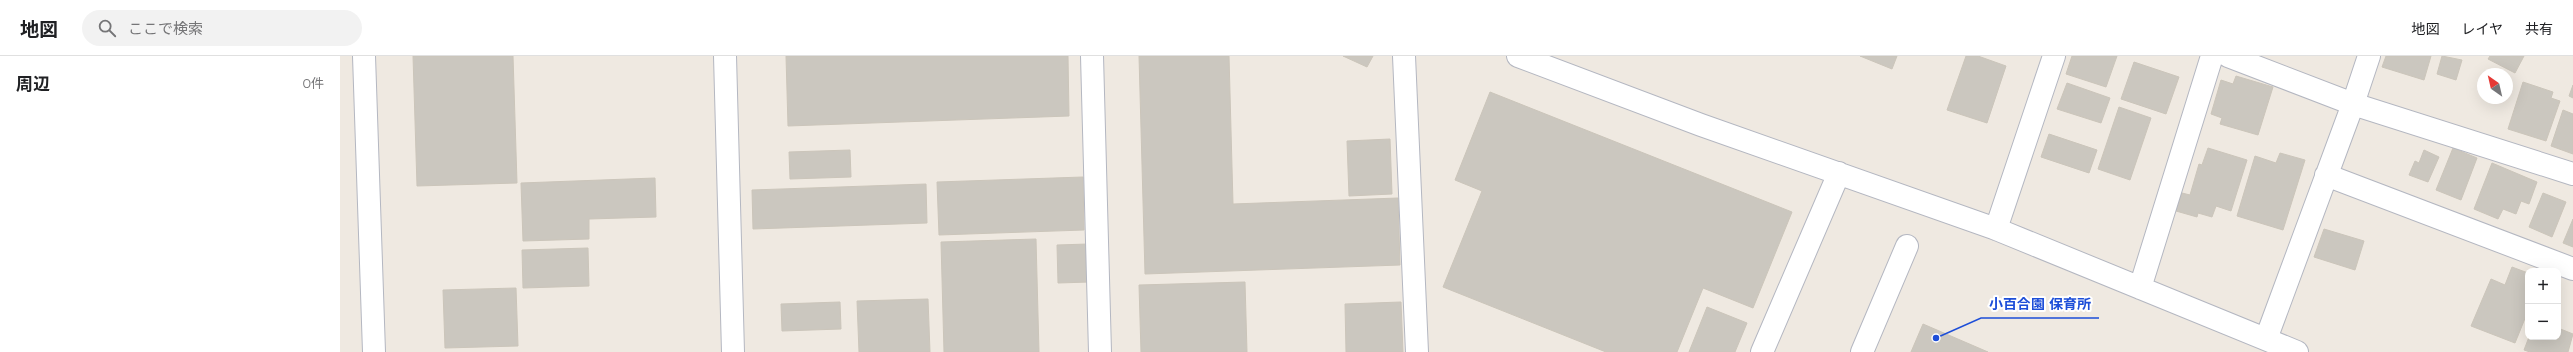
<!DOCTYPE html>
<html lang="ja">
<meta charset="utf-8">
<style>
body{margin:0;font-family:Montserrat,"Noto Sans JP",sans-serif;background:#f2f2f2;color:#202124}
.controls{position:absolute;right:12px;bottom:12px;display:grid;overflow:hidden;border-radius:8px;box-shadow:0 4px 16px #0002}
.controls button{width:36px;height:36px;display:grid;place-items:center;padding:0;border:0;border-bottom:1px solid #e0e0e0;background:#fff;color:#202124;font:20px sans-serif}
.compass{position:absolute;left:2137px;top:12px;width:36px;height:36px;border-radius:50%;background:#fff;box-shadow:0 4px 16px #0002;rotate:326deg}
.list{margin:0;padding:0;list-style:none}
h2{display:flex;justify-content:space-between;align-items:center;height:52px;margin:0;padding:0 16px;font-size:17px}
h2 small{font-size:13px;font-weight:400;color:#757577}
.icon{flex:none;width:22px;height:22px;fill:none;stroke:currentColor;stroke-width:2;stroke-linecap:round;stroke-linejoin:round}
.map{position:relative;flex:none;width:2233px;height:296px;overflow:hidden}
header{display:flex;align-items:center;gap:24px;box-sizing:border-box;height:56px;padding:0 20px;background:#fff;border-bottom:1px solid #e0e0e0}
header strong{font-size:19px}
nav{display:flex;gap:22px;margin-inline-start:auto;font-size:14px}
.search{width:280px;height:36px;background:#f2f2f2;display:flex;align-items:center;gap:10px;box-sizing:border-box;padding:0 14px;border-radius:22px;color:#757577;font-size:15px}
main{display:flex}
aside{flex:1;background:#fff}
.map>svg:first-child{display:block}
.building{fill:#cbc7bf;stroke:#cbc5ba}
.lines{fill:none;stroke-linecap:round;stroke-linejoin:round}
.minor-casing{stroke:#b4b7c1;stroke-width:24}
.minor{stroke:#fff;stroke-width:22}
.leader{fill:none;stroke:#1d4ed8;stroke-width:1.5}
.callout-dot{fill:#1d4ed8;stroke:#fff;stroke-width:1.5}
.callout-label{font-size:14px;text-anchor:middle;font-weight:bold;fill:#1d4ed8;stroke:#fff;stroke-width:4;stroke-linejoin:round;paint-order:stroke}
</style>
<header>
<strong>地図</strong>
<div class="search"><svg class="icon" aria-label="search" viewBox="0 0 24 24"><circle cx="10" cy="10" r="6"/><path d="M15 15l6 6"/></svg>ここで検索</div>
<nav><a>地図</a><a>レイヤ</a><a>共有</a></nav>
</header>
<main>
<aside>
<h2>周辺<small>0件</small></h2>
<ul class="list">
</ul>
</aside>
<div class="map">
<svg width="2233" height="296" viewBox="0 0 2233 296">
<rect width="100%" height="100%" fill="#efe9e1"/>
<path class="building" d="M73,0h100l4,127 -100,3z
M446,0h282l1,60 -281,10z
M799,0h90l4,148 165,-6 2,67 -255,9z
M1003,0h30l-6,11z
M1520,0h37l-5,13z
M1626,0h12l28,10 -19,57 -40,-13z
M1732,0h45l-11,31 -40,-13z
M2046,0h45l-7,24 -42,-13z
M2102,0l20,4 -6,20 -19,-6z
M2150,0h34l-9,17 -27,-14z
M1794,6l45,15 -13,37 -45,-15z
M1896,20l37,11 -15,48 -38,-11 2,-6 -11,-4 10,-34 12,4z
M2183,26l30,10 -2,6 9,3 -14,40 -38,-12z
M1727,27l43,15 -9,25 -44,-14z
M2233,29v13l-4,-2z
M1150,36l302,120 -39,96 -50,-20 -26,64h-71l-163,-65 39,-96 -27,-11z
M1779,51l32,11 -21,62 -32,-11z
M2223,54l10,4v40l-22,-8z
M1709,78l48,16 -8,23 -48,-16z
M1050,83l2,55 -43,2 -2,-55z
M1868,92l39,12 -16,51 -15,-5 -4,11 -14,-4 -1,4 -21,-6 6,-18 8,2 9,-31 3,1z
M2113,92l24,10 -16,42 -25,-10z
M510,94l1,27 -61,2 -1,-27z
M2084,94l15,7 -11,25 -19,-7 6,-14 4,2z
M1940,97l25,7 -22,70 -46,-14 18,-60 21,7z
M2152,107l45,19 -8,22 -8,-3 -5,13 -13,-5 -5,10 -24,-10z
M743,121l1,53 -145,5 -2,-53z
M315,122l1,39 -67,2v20l-66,2 -2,-58z
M586,128l1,39 -174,6 -1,-39z
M2203,137l23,9 -14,35 -23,-10z
M2233,163v28l-10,-4z
M1984,173l40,12 -9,29 -41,-13z
M696,183l3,113h-95l-3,-110z
M748,188l1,38 -31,1 -1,-38z
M248,192l1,38 -66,2 -1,-38z
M2172,211l16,6v38l-13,32 -44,-17 20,-47 14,6z
M905,226l2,70h-106l-2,-67z
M176,232l2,58 -73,2 -2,-58z
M588,243l2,53h-71l-2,-51z
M500,246l1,27 -59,2 -1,-27z
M1061,246l2,50h-57l-1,-48z
M1367,251l40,16 -12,29h-46z
M1583,268l65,28h-77z
M2218,272l15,6 -5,18h-38l-6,-2 5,-13h29z"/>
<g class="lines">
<defs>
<path id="minor" d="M24,0l10,296
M385,0l8,296
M752,0l8,296
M1064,0l13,296
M1178,0l183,69 295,104 301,123
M1888,0l125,48 220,70
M1986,119l247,94
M1656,173l58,-173
M1800,232l72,-232
M1926,283l87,-235 16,-48
M1422,296l77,-179
M1522,296l45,-106"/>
</defs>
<use href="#minor" class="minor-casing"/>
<use href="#minor" class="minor"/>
</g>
<path class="leader" d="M1596 282L1641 262H1759"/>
<circle class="callout-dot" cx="1596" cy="282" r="4"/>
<g class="callout-label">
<text x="1700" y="253">小百合園 保育所</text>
</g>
</svg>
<div class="controls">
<button>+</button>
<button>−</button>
</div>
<svg class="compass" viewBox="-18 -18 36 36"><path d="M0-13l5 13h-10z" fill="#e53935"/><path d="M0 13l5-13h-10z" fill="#757577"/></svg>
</div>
</main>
